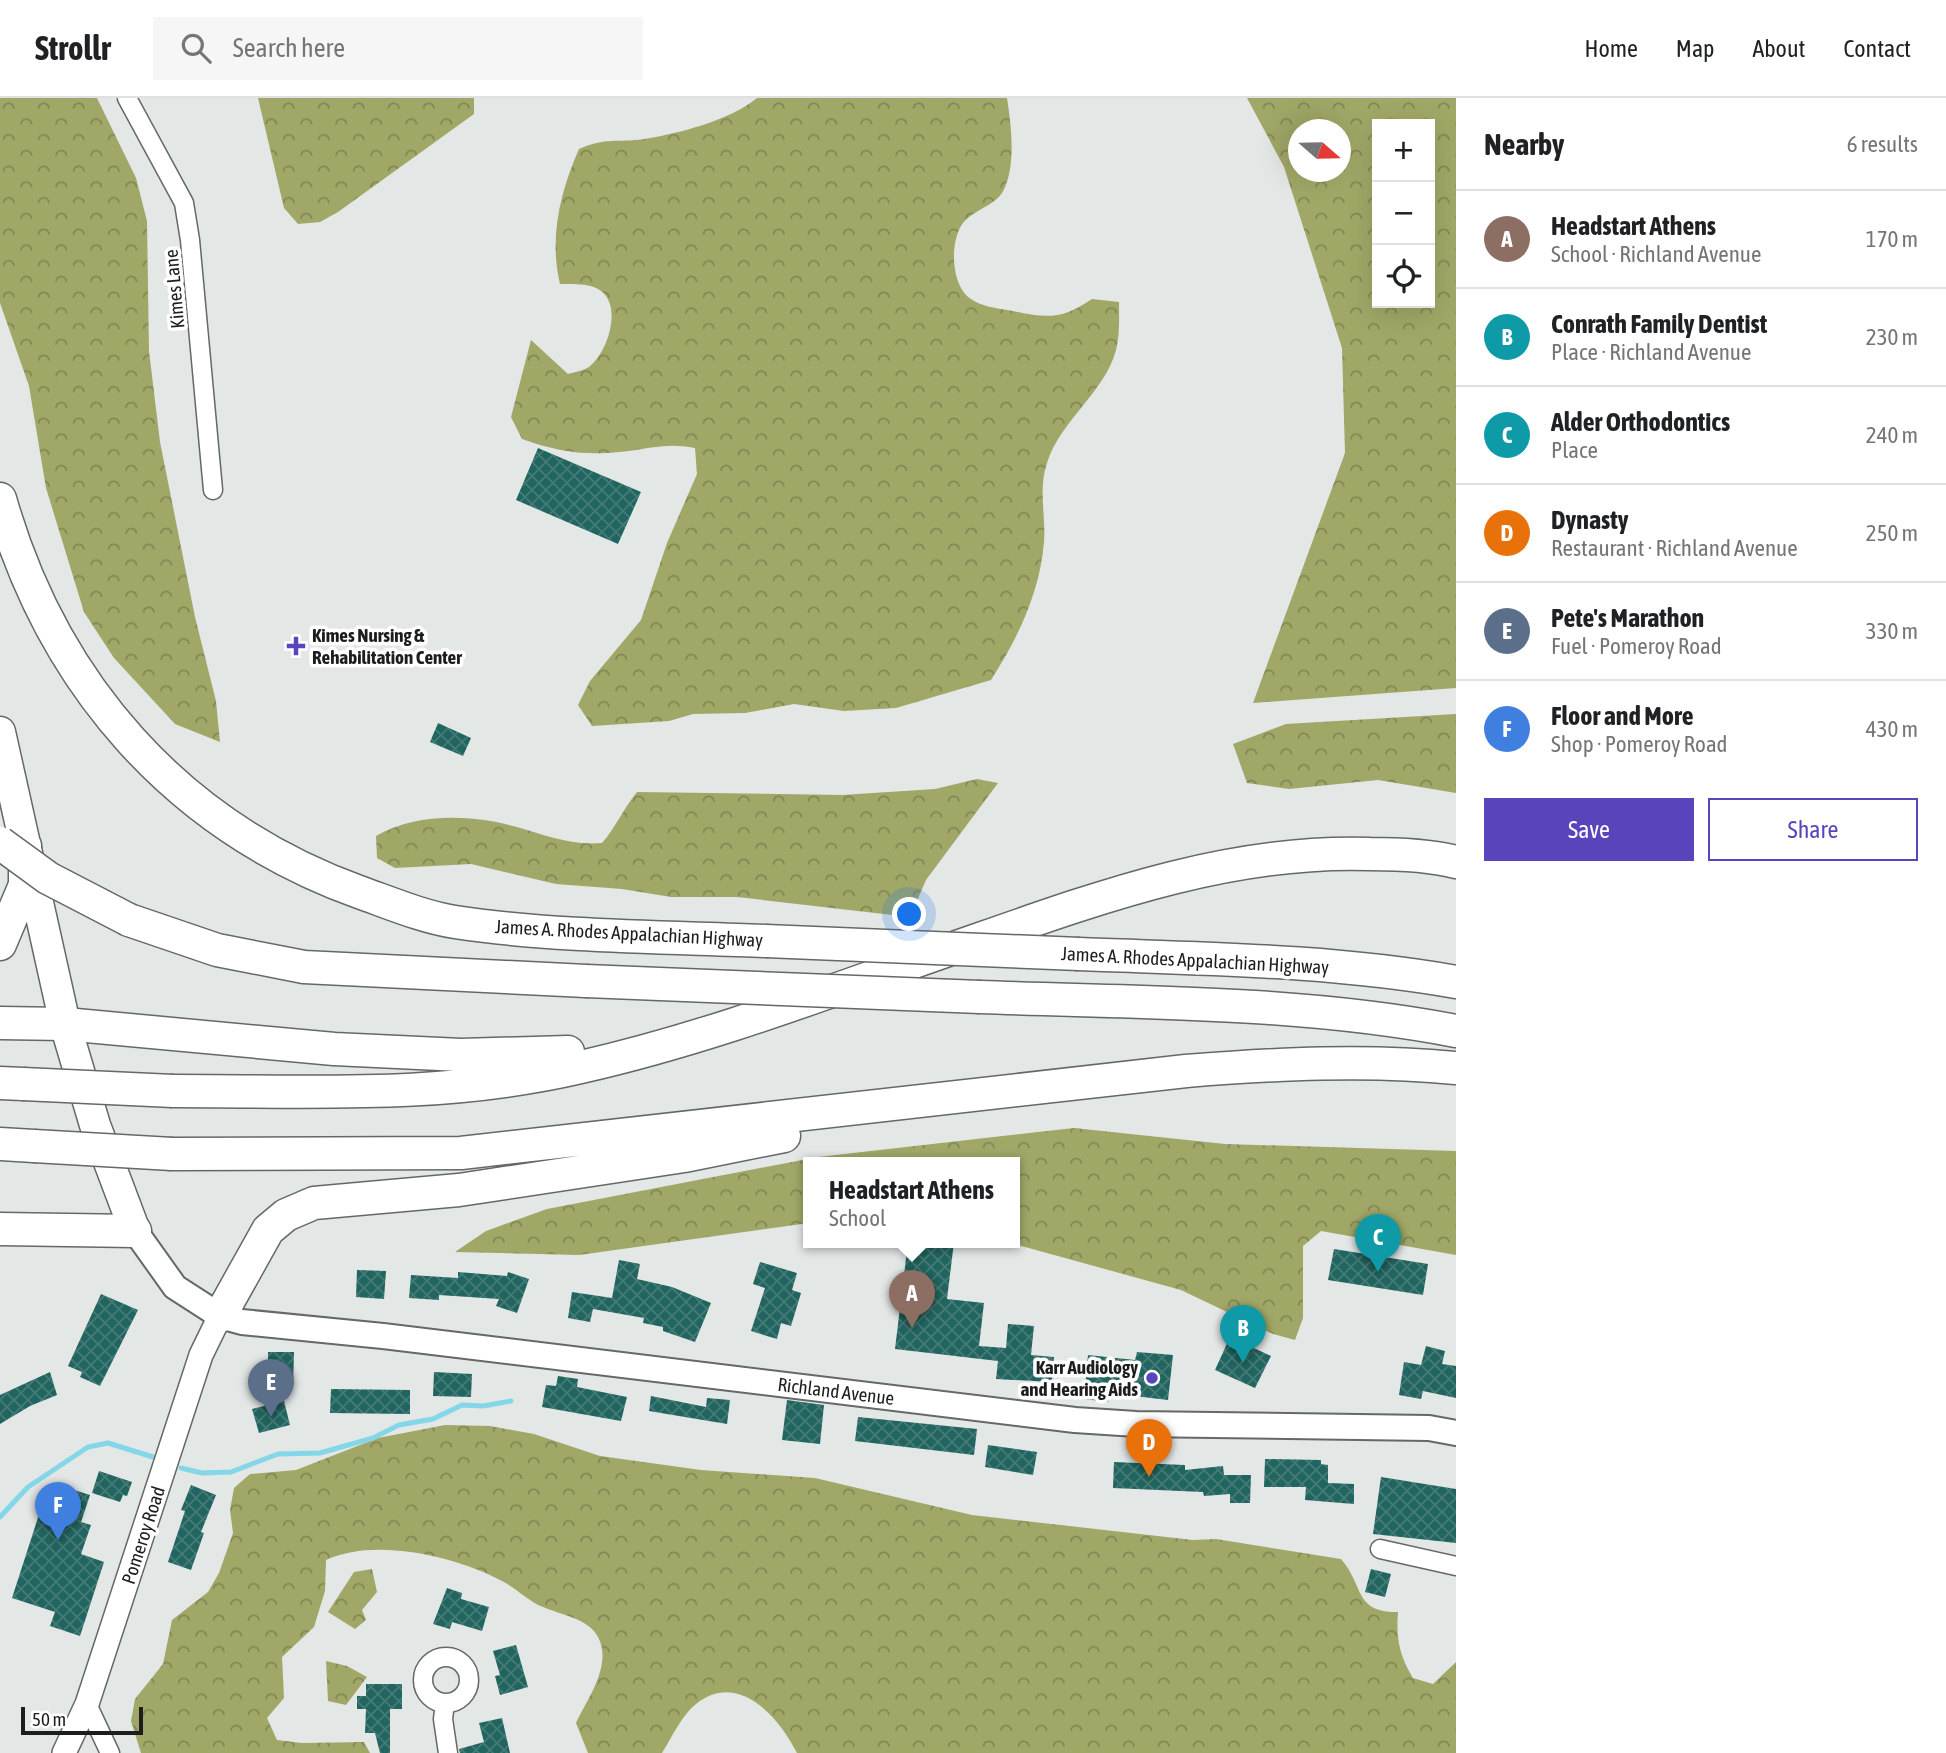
<!DOCTYPE html>
<meta charset="utf-8">
<style>
body{margin:0;font-family:"Asap Condensed",sans-serif;background:#f6f6f6;color:#202124}
.controls{position:absolute;right:21px;top:21px;display:grid;overflow:hidden;border-radius:0px;box-shadow:0 7px 28px #0002}
.controls button{width:63px;height:63px;display:grid;place-items:center;padding:0;border:0;border-bottom:2px solid #e0e0e0;background:#fff;color:#202124;font:35px sans-serif}
.compass{position:absolute;left:1288px;top:21px;width:63px;height:63px;border-radius:50%;background:#fff;box-shadow:0 7px 28px #0002;rotate:110deg}
.scale{position:absolute;left:21px;bottom:18px;width:122px;box-sizing:border-box;padding-left:7px;border:4px solid #1c1d1c;border-top:0;font-size:19px;line-height:24px;white-space:nowrap;color:#1c1d1c;-webkit-text-stroke:5px #fff;paint-order:stroke}
.you{position:absolute;left:910px;top:817px;width:24px;height:24px;margin:-18px;border:5px solid #fff;border-radius:50%;background:#1a73e8;box-shadow:0 0 0 10px #1a73e833}
.badge{display:grid;place-items:center;width:46px;height:46px;border-radius:50%;background:#5a44bc;color:#fff;font-size:23px;font-weight:700}
.pin{position:absolute;translate:-50% -58px;filter:drop-shadow(0 2px 4px #0008)}
.pin::after{content:'';position:absolute;top:37px;width:24px;height:21px;background:inherit;clip-path:polygon(0 0,100% 0,50% 100%)}
.popup{position:absolute;left:803px;top:1059px;width:217px;height:91px;box-sizing:border-box;display:grid;place-content:center;border-radius:0px;background:#fff;filter:drop-shadow(0 2px 5px #0005);font-size:23px;white-space:nowrap;color:#757577}
.popup b{font-size:26px;color:#202124}
.popup::after{content:'';position:absolute;left:50%;top:100%;margin-left:-14px;border:14px solid transparent;border-top-color:#fff}
.list{margin:0;padding:0;list-style:none}
h2{display:flex;justify-content:space-between;align-items:center;height:91px;margin:0;padding:0 28px;font-size:30px}
h2 small{font-size:23px;font-weight:400;color:#757577}
.list li{display:grid;grid-template-columns:46px 1fr auto;gap:21px;align-items:center;box-sizing:border-box;height:98px;padding:0 28px;border-top:2px solid #e0e0e0}
.list b{display:block;font-size:26px;white-space:nowrap}
.list p{margin:0;font-size:23px;white-space:nowrap;color:#757577}
.list em{font-size:23px;font-style:normal;color:#757577}
.actions{display:flex;gap:14px;padding:21px 28px}
.actions a{flex:1;padding:16px 0;border:2px solid #5a44bc;border-radius:0px;text-align:center;font-size:24px;color:#5a44bc}
.actions .main{background:#5a44bc;color:#fff}
.icon{flex:none;width:38px;height:38px;fill:none;stroke:currentColor;stroke-width:2;stroke-linecap:round;stroke-linejoin:round}
.map{position:relative;flex:none;width:1456px;height:1655px;overflow:hidden}
header{display:flex;align-items:center;gap:42px;box-sizing:border-box;height:98px;padding:0 35px;background:#fff;border-bottom:2px solid #e0e0e0}
header strong{font-size:33px}
nav{display:flex;gap:38px;margin-inline-start:auto;font-size:24px}
.search{width:490px;height:63px;background:#f6f6f6;display:flex;align-items:center;gap:18px;box-sizing:border-box;padding:0 24px;border-radius:0px;color:#757577;font-size:26px}
main{display:flex}
aside{flex:1;background:#fff}
.map>svg:first-child{display:block}
.forest{fill:url(#forest-crowns);fill-rule:evenodd}
.lines{fill:none;stroke-linecap:round;stroke-linejoin:round}
.stream{stroke:#83d7e8;stroke-width:5}
.building{fill:url(#building-cross-hatch)}
.minor-casing{stroke:#646866;stroke-width:21}
.tertiary-casing{stroke:#646866;stroke-width:26}
.secondary-casing{stroke:#646866;stroke-width:28}
.trunk-casing{stroke:#646866;stroke-width:33}
.motorway-casing{stroke:#646866;stroke-width:35}
.minor{stroke:#fff;stroke-width:18}
.tertiary{stroke:#fff;stroke-width:23}
.secondary{stroke:#fff;stroke-width:24}
.trunk{stroke:#fff;stroke-width:30}
.motorway{stroke:#fff;stroke-width:32}
.motorway-bridge-casing{stroke:#646866;stroke-width:35;stroke-linecap:butt}
.motorway-bridge{stroke:#fff;stroke-width:32}
.poi-dot{fill:#5a44bc;stroke:#fff;stroke-width:2.5}
.labels{text-anchor:middle;dominant-baseline:central;stroke-width:7;stroke-linejoin:round;paint-order:stroke}
.street-label{font-size:19px;fill:#1c1d1c;stroke:#fff}
.poi-label{font-size:19px;font-weight:bold;fill:#1c1d1c;stroke:#fff;text-anchor:start}
</style>
<header>
<strong>Strollr</strong>
<div class="search"><svg class="icon" aria-label="search" viewBox="0 0 24 24"><circle cx="10" cy="10" r="6"/><path d="M15 15l6 6"/></svg>Search here</div>
<nav><a>Home</a><a>Map</a><a>About</a><a>Contact</a></nav>
</header>
<main>
<div class="map">
<svg width="1456" height="1655" viewBox="0 0 1456 1655">
<defs>
<pattern id="forest-crowns" width="20" height="18" patternUnits="userSpaceOnUse" patternTransform="scale(1.75)"><rect width="20" height="18" fill="#a1a767"/><path d="M2 6a3 3 0 1 1 6 0M12 15a3 3 0 1 1 6 0" fill="none" stroke="#828754"/></pattern>
<pattern id="building-cross-hatch" width="8" height="8" patternUnits="userSpaceOnUse" patternTransform="scale(1.75)"><rect width="8" height="8" fill="#20655f"/><path d="M0 0l8 8M0 8l8-8" fill="none" stroke="#477a76"/></pattern>
</defs>
<rect width="100%" height="100%" fill="#e3e7e5"/>
<path class="forest" d="M0,0h97l39,80 11,43 2,130 11,91 35,175 21,84 4,41 -45,-18 -61,-66 -30,-46 -38,-124 -17,-102 -29,-83z
M258,0h216v16l-136,98 -18,10 -22,2 -14,-16z
M757,0h250c4,26 10,70 -5,95 -8,13 -32,18 -41,33 -11,18 -10,60 10,73 10,7 24,9 36,11 38,7 51,12 85,-11l27,3c0,16 1,32 -3,48 -11,42 -56,71 -69,113 -9,26 -1,53 -3,79 -4,50 -26,96 -53,138l-95,28 -52,3 -50,-7 -49,9 -52,1 -24,7 -77,5 -14,-21 12,-24 51,-61 26,-77 30,-69 -2,-26c-29,-6 -46,1 -76,4 -34,4 -64,-1 -97,-13l-11,-22 20,-77 37,34c6,-2 15,-3 21,-7 19,-14 35,-64 9,-78 -11,-6 -25,-5 -38,-5 -11,-46 0,-92 19,-135 27,-12 38,-6 65,-10 33,-5 87,-19 113,-41z
M1247,0h209v590l-203,15 92,-250 -3,-105 -58,-181zM1377,26h53v179h-53zM1298,32h42v42h-42z
M1456,616v79l-78,-13 -89,9 -42,-6 -14,-39 53,-20z
M977,681l21,4 -72,97 -16,37 -173,-20h-66l-49,-8 -66,-5 -85,-20 -76,4 -18,-10 -1,-22c39,-23 94,-22 137,-10 30,8 57,20 89,17 14,-16 21,-34 35,-51l205,3 93,-6z
M1074,1030l151,16 231,7v104l-135,-24 -18,15v72l-8,22 -22,-6 -92,-44 -174,-48h8v-80h-206v61l-230,32 -124,-3 31,-21 61,-22 271,-52z
M445,1327l45,1 44,8 66,22 101,14 114,8 157,37 221,25 23,-1 125,20c23,26 13,54 57,53 -2,26 1,43 15,66l20,6 23,-22v91h-659c-18,-36 -59,-83 -101,-49 -14,11 -24,33 -34,49h-74l-12,-30c11,-24 37,-58 22,-86 -10,-19 -37,-22 -55,-30 -15,-6 -27,-19 -41,-26 -46,-25 -128,-44 -176,-21l-1,31 -11,36 -32,30 2,41 -17,20 10,22 25,3 62,-1 6,11h-229l-10,-32 4,-22 28,-35 9,-44 36,-28 11,-19 14,-40 -3,-23 4,-22 16,-14 46,-4 82,-32z
M372,1471l5,23 -15,18 4,10 -11,9 -27,-17 26,-40z
M326,1563l21,5 20,11 -21,28 -18,-4z"/>
<g class="lines">
<path class="stream" d="M181,1370l21,5 29,-1 47,-18 42,-1 53,-15 26,-13 34,-6 29,-14 21,1 28,-5
M0,1419l28,-30 60,-40 20,-4 45,14"/>
</g>
<path class="building" d="M538,350l103,44 -23,52 -102,-44z
M438,625l33,15 -8,18 -33,-14z
M908,1144h46l-7,57 37,4 -5,43 27,2 2,-24 26,2 -3,29 23,2 -2,25 -56,-3 2,-18 -103,-12z
M1334,1151l94,15 -5,31 -95,-15z
M619,1162l21,4 -3,15 35,8 39,16 -16,39 -32,-11v-4l-20,-4 1,-5 -51,-9 -3,13 -22,-4 4,-26 40,6z
M760,1164l37,11 -5,17 9,3 -10,33 -10,-3 -4,16 -26,-8 14,-43 -12,-4z
M357,1172l29,1 -2,28 -28,-2z
M458,1174l49,4 1,-4 21,7 -12,34 -21,-7 3,-7 -60,-4v5l-30,-2 2,-23 47,3z
M101,1196l37,16 -38,76 -20,-9 2,-5 -14,-6z
M1230,1239l41,19 -16,32 -40,-18z
M1426,1248l19,5 -3,13 14,2v32l-33,-7 -2,8 -22,-4 5,-33 17,3z
M268,1254h26l-1,37h-12l9,36 -31,8 -7,-24 16,-4z
M1137,1254l36,3 -5,45 -59,-7 -1,9 -24,-3 4,-44 47,5z
M50,1274l7,23 -27,11 -30,18v-29z
M434,1274l38,2 -1,23 -38,-1z
M558,1278l20,3 -1,8 50,10 -6,24 -79,-14 4,-22 10,1z
M331,1291l79,1v24l-80,-1z
M651,1298l55,11 1,-9 23,2 -3,24 -78,-13z
M787,1302l37,5 -4,39 -38,-4z
M858,1319l119,12 -3,26 -119,-14z
M988,1347l49,7 -4,23 -48,-8z
M1265,1361l56,1v4l7,1v18l26,1v20l-49,-4 1,-13h-42z
M1114,1364l71,3v5l38,-4 1,9h27l-1,28h-20v-9l-26,2 -1,-4 -90,-4z
M99,1373l33,11 -5,14 -4,-1 -3,7 -28,-9z
M1381,1379l75,12v54l-83,-9z
M191,1387l25,10 -15,37 3,1 -13,37 -23,-8 17,-51 -4,-1z
M71,1391l19,6 -9,27 10,3 -10,29 23,8 -24,74 -30,-10 5,-14 -43,-14 32,-99 21,7z
M1371,1471l20,5 -6,23 -20,-5z
M447,1490l15,5 -1,6 28,8 -7,24 -30,-9 -2,7 -17,-5z
M516,1547l12,42 -28,8 -5,-19 5,-1 -7,-24z
M366,1586h36v25h-12v44h-10l-5,-20h-10l1,-24h-9v-13h9z
M502,1620l8,35h-50l-1,-4 25,-7 -5,-19z"/>
<g class="lines">
<defs>
<path id="minor" d="M127,0l57,105 6,37 23,250
M1380,1451l76,17
M423 1582a23 23 0 1 1 46 0a23 23 0 1 1-46 0Z
M445,1605l-2,16 5,34
M87,1606l23,49"/>
<path id="tertiary" d="M64,1655l23,-49 114,-349 19,-39"/>
<path id="secondary" d="M135,1133l40,56 45,29 22,6 141,14 692,84 61,4 293,4 27,5"/>
<path id="trunk" d="M0,634l65,292 30,101 40,106"/>
<path id="motorway" d="M0,401c53,186 177,327 359,393 31,11 64,25 96,30 99,15 210,15 311,19
M129,822l88,30 87,17 282,14
M0,846l25,-59v-39
M1079,856c126,5 253,6 377,28
M980,899c158,6 320,4 476,34
M0,925l65,1 269,25 127,6 107,-3
M0,985l23,1
M173,993c140,0 271,8 408,-24 128,-29 249,-76 373,-119 135,-47 271,-99 416,-94 28,0 59,1 86,8
M0,1046l34,2
M172,1056l289,-1 725,-82c90,-7 180,-12 270,-3
M0,1131l135,2
M220,1218l48,-86 18,-15 28,-12 145,-13 225,-34 100,-20"/>
</defs>
<use href="#minor" class="minor-casing"/>
<use href="#tertiary" class="tertiary-casing"/>
<use href="#secondary" class="secondary-casing"/>
<use href="#trunk" class="trunk-casing"/>
<use href="#motorway" class="motorway-casing"/>
<use href="#minor" class="minor"/>
<use href="#tertiary" class="tertiary"/>
<use href="#secondary" class="secondary"/>
<use href="#trunk" class="trunk"/>
<use href="#motorway" class="motorway"/>
<defs>
<path id="motorway-bridge" d="M0,745l48,35 81,42
M766,843l313,13
M586,883l394,16
M23,986l150,7
M34,1048l138,8"/>
</defs>
<use href="#motorway-bridge" class="motorway-bridge-casing"/>
<use href="#motorway-bridge" class="motorway-bridge"/>
</g>
<g class="poi-dot">
<path d="M292.5 537.5h7v7h7v7h-7v7h-7v-7h-7v-7h7z"/>
<circle cx="1152" cy="1280" r="7"/>
</g>
<g class="labels">
<g class="street-label">
<text transform="translate(174 191) rotate(-95)">Kimes Lane</text>
<text transform="translate(629 835) rotate(3)">James A. Rhodes Appalachian Highway</text>
<text transform="translate(1195 862) rotate(3)">James A. Rhodes Appalachian Highway</text>
<text transform="translate(836 1293) rotate(7)">Richland Avenue</text>
<text transform="translate(143 1437) rotate(-72)">Pomeroy Road</text>
</g>
<g class="poi-label">
<text x="312" y="537">Kimes Nursing &amp;<tspan x="312" dy="22">Rehabilitation Center</tspan></text>
<text x="1138" y="1269" text-anchor="end">Karr Audiology<tspan x="1138" dy="22">and Hearing Aids</tspan></text>
</g>
</g>
</svg>
<div class="controls">
<button>+</button>
<button>−</button>
<button><svg class="icon" aria-label="locate" viewBox="0 0 24 24"><circle cx="12" cy="12" r="6"/><path d="M12 2v4M12 18v4M2 12h4M18 12h4"/></svg></button>
</div>
<svg class="compass" viewBox="-18 -18 36 36"><path d="M0-13l5 13h-10z" fill="#e53935"/><path d="M0 13l5-13h-10z" fill="#757577"/></svg>
<div class="scale">50 m</div>
<div class="you"></div>
<div class="pin badge" style="left:912px;top:1230px;background:#8d6e63">A</div>
<div class="popup"><b>Headstart Athens</b>School</div>
<div class="pin badge" style="left:1243px;top:1265px;background:#0f9aa8">B</div>
<div class="pin badge" style="left:1378px;top:1174px;background:#0f9aa8">C</div>
<div class="pin badge" style="left:1149px;top:1379px;background:#e8710a">D</div>
<div class="pin badge" style="left:271px;top:1319px;background:#5c6f8a">E</div>
<div class="pin badge" style="left:58px;top:1442px;background:#3f7fe0">F</div>
</div>
<aside>
<h2>Nearby<small>6 results</small></h2>
<ul class="list">
<li><span class="badge" style="background:#8d6e63">A</span><div><b>Headstart Athens</b><p>School · Richland Avenue</p></div><em>170 m</em></li>
<li><span class="badge" style="background:#0f9aa8">B</span><div><b>Conrath Family Dentist</b><p>Place · Richland Avenue</p></div><em>230 m</em></li>
<li><span class="badge" style="background:#0f9aa8">C</span><div><b>Alder Orthodontics</b><p>Place</p></div><em>240 m</em></li>
<li><span class="badge" style="background:#e8710a">D</span><div><b>Dynasty</b><p>Restaurant · Richland Avenue</p></div><em>250 m</em></li>
<li><span class="badge" style="background:#5c6f8a">E</span><div><b>Pete's Marathon</b><p>Fuel · Pomeroy Road</p></div><em>330 m</em></li>
<li><span class="badge" style="background:#3f7fe0">F</span><div><b>Floor and More</b><p>Shop · Pomeroy Road</p></div><em>430 m</em></li>
</ul>
<div class="actions"><a class="main">Save</a><a>Share</a></div>
</aside>
</main>
